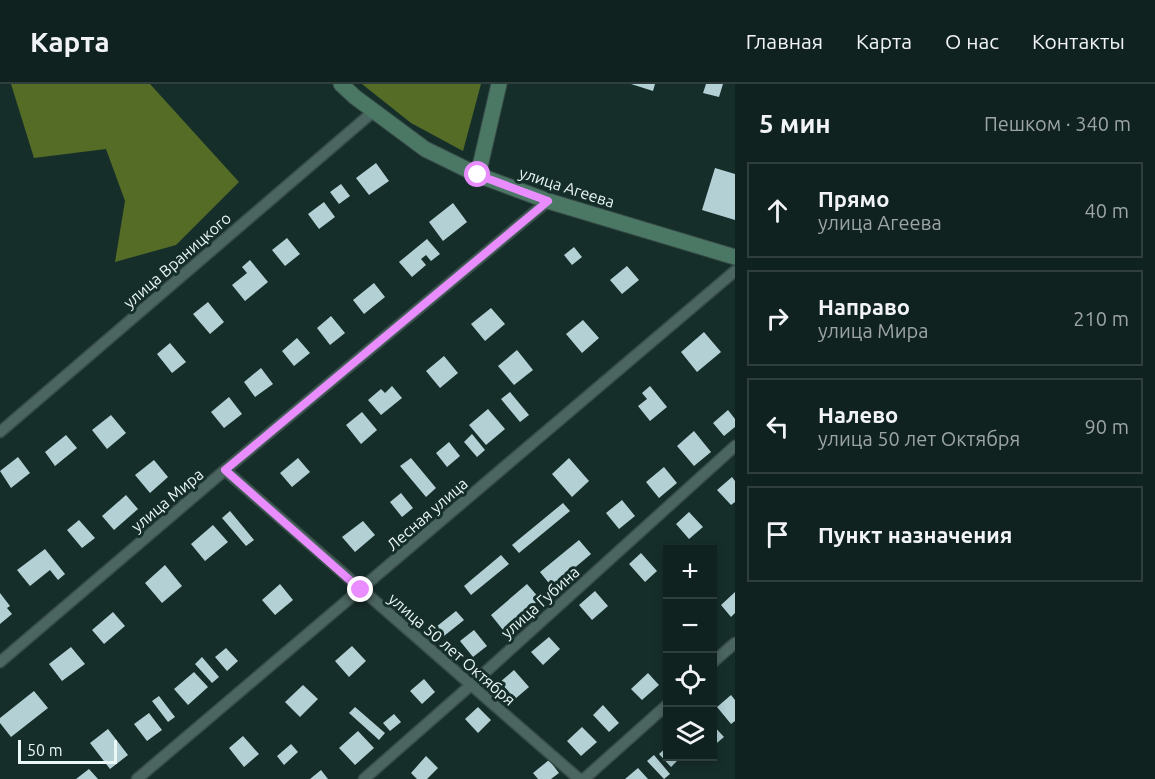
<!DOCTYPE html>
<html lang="ru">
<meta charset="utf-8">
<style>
body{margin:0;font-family:Ubuntu,sans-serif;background:#1e2f2d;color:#f1f3f6}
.controls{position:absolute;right:18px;bottom:18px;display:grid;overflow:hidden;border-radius:0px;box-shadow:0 3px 9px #0003}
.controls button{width:54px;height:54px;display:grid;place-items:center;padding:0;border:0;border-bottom:2px solid #303f3e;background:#102220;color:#f1f3f6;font:30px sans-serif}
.scale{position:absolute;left:18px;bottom:15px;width:99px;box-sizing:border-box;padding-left:6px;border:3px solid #eaf8f5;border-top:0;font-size:16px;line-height:21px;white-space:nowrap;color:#eaf8f5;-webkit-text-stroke:4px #162e2a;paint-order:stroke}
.stop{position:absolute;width:18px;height:18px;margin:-14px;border:4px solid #e98dfe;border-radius:50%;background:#fff}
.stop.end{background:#e98dfe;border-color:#fff;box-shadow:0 2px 6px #0008}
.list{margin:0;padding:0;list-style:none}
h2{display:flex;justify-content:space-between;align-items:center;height:78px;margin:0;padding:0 24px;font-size:26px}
h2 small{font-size:20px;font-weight:400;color:#9ca4a5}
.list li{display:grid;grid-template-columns:39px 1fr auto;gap:18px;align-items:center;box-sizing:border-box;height:96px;margin:0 12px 12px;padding:0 12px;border:2px solid #303f3e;border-radius:0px}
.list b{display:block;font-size:22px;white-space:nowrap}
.list p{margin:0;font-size:20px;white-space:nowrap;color:#9ca4a5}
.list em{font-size:20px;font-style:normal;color:#9ca4a5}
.icon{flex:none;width:33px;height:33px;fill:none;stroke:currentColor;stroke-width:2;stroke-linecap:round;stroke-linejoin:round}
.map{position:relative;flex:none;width:735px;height:695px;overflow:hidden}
header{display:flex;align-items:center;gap:36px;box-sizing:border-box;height:84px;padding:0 30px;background:#102220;border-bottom:2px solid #303f3e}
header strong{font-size:28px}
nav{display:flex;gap:33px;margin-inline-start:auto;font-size:21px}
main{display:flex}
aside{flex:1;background:#102220}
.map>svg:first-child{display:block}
.forest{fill:#556c26}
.building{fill:#b3d0d5}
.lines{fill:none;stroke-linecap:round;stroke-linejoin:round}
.street-casing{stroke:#384c48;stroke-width:13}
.secondary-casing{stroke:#384c48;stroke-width:17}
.street{stroke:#4b6560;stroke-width:10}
.secondary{stroke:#4b7864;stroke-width:15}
.route{stroke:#e98dfe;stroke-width:8}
.labels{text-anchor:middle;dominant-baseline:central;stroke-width:6;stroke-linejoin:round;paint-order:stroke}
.street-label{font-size:16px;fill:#eaf8f5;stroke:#162e2a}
</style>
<header>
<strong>Карта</strong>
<nav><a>Главная</a><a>Карта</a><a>О нас</a><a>Контакты</a></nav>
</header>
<main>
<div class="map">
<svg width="735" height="695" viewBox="0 0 735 695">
<rect width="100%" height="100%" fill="#162e2a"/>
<path class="forest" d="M11,0h139l89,98 -63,63 -61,17 10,-61 -19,-52 -72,9z
M362,0h119l-18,67 -52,-28z"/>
<path class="building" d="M631,0h24l-2,7z
M706,0h17l-4,13 -16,-4z
M376,79l13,18 -20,14 -13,-17z
M715,84l20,6v46l-33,-10z
M341,100l9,12 -11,8 -9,-12z
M324,118l11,15 -16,12 -11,-15z
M453,119l14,19 -24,19 -14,-19z
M287,154l13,16 -15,12 -13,-16z
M427,155l13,15 -9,7 -5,-6 -5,4 5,6 -14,12 -13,-15z
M574,163l8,10 -10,8 -8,-10z
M250,176l18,22 -23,19 -13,-16 15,-12 -5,-6z
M627,182l12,14 -17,14 -12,-14z
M374,199l11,14 -21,17 -11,-14z
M208,218l16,20 -14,12 -17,-20z
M491,224l14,16 -20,17 -14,-17z
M331,232l14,17 -15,12 -13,-17z
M583,236l16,18 -17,15 -16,-19z
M704,248l17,20 -24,20 -16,-20z
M297,254l13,15 -16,13 -12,-15z
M170,259l16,19 -14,11 -15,-19z
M517,266l16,20 -19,15 -16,-19z
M444,272l14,17 -18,15 -14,-17z
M261,284l12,16 -18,13 -11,-15z
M392,302l10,12 -21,17 -13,-15 13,-11 4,4z
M650,302l17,21 -17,14 -12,-15 9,-7 -5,-6z
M510,308l19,23 -9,7 -19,-23z
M229,313l13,17 -18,14 -13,-16z
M488,325l17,20 -19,16 -17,-20z
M728,326l7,9v8l-11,9 -11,-13z
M362,328l15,18 -16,14 -15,-19z
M111,331l15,18 -19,16 -15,-19z
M694,347l17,21 -17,14 -17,-20z
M472,350l13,16 -8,7 -13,-15z
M66,351l11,13 -22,18 -10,-14z
M449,358l11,14 -13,11 -11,-14z
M18,373l12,16 -19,15 -11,-17z
M298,374l12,14 -18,15 -12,-14z
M411,374l25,30 -10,9 -26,-31z
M569,374l20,23 -17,16 -20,-23z
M154,376l14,17 -18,16 -15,-18z
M664,383l13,16 -18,15 -13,-16z
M732,393l3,4v21l-4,3 -14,-15z
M401,409l12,15 -11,9 -12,-15z
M126,411l12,14 -24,21 -12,-14z
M622,416l13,16 -16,13 -13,-16z
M563,419l7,8 -51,42 -7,-8z
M230,427l24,29 -8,6 -24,-28z
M689,428l14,15 -14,12 -13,-15z
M79,436l16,18 -13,10 -15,-18z
M363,437l12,14 -20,17 -13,-15z
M213,441l15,17 -23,19 -14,-17z
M579,456l12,14 -39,33 -12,-15z
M45,465l20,25 -7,6 -8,-10 -20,16 -13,-16z
M641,469l16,18 -12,11 -16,-18z
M501,471l8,9 -38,31 -7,-9z
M165,481l17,21 -20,17 -17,-20z
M280,500l13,16 -18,15 -13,-15z
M527,500l13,15 -37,31 -12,-15z
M595,507l13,15 -16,14 -13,-15z
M735,508v21l-4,4 -10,-12z
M0,509l10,13 -3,2 5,6 -12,10z
M456,527l8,9 -20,16 -8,-9z
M113,528l12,14 -21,18 -12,-14z
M474,546l13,16 -14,11 -13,-16z
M549,553l11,12 -17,16 -12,-13z
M352,562l14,15 -17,16 -14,-16z
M71,563l14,17 -23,17 -13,-17z
M226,564l12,13 -11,10 -12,-14z
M202,573l17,20 -7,6 -17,-19z
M514,586l15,17 -14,12 -15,-17z
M194,588l14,15 -20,18 -14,-16z
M648,589l11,12 -17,15 -11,-11z
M424,595l11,13 -13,12 -12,-13z
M303,601l15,14 -18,18 -15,-15z
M34,607l14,17 -37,29 -11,-14v-5z
M731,611l4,5v21l-4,3 -14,-17z
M159,612l16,21 -7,5 -16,-21z
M603,621l16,18 -10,9 -16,-17z
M355,623l30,26 -6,7 -30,-27z
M478,623l13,13 -13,13 -13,-14z
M149,629l13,17 -15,11 -13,-17z
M394,630l7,8 -11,9 -7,-8z
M712,640l12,13 -12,10z
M582,643l15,15 -16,14 -14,-15z
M108,645l20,26 -18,14 -20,-26z
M358,647l16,17 -19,17 -16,-17z
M243,652l16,18 -15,13 -15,-19z
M291,660l7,8 -14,13 -7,-9z
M668,662v10h14l-11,11 -12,-13z
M654,671l16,19 -6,5 -17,-18z
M426,672l12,12 -11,11h-10l-6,-6z
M549,676l10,13 -8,6h-13l-5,-6z
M638,684l10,11h-23z
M89,685l9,10h-22z
M321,686l7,9h-18z"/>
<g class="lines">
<defs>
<path id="street" d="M0,348l374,-321
M225,386l354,309
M0,578l225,-192 323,-269
M712,579l23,-20
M137,695l598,-508
M364,695l107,-94 264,-239
M584,695l84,-75"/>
<path id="secondary" d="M341,0l14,13 70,52 53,26 70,26 187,56
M478,91l21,-91"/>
</defs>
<use href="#street" class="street-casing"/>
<use href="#secondary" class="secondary-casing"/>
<use href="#street" class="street"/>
<use href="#secondary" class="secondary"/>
</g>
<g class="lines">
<path class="route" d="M361,506l-136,-120 323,-269 -70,-26"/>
</g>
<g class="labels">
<g class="street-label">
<text transform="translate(567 103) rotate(18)">улица Агеева</text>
<text transform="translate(177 176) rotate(-41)">улица Враницкого</text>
<text transform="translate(167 416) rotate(-40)">улица Мира</text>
<text transform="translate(427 430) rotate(-41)">Лесная улица</text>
<text transform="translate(540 518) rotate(-42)">улица Губина</text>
<text transform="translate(452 565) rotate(41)">улица 50 лет Октября</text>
</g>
</g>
</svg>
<div class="controls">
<button>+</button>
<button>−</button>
<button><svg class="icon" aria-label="locate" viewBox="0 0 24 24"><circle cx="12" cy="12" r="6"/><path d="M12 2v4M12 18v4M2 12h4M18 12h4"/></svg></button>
<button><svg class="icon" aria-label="layers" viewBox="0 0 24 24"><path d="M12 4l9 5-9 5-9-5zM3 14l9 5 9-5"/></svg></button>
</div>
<div class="scale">50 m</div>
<div class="stop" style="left:478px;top:91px"></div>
<div class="stop end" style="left:361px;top:506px"></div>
</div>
<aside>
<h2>5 мин<small>Пешком · 340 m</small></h2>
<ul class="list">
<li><svg class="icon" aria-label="ahead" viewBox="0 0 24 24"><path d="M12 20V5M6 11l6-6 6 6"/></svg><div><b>Прямо</b><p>улица Агеева</p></div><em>40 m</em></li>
<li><svg class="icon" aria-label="right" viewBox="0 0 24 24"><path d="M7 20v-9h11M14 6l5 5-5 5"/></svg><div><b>Направо</b><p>улица Мира</p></div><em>210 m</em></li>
<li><svg class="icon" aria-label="left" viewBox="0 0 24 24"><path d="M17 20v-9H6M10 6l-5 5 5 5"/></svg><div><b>Налево</b><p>улица 50 лет Октября</p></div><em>90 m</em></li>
<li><svg class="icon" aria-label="arrive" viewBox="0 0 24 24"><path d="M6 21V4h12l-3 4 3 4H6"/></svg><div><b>Пункт назначения</b></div></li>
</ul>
</aside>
</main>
